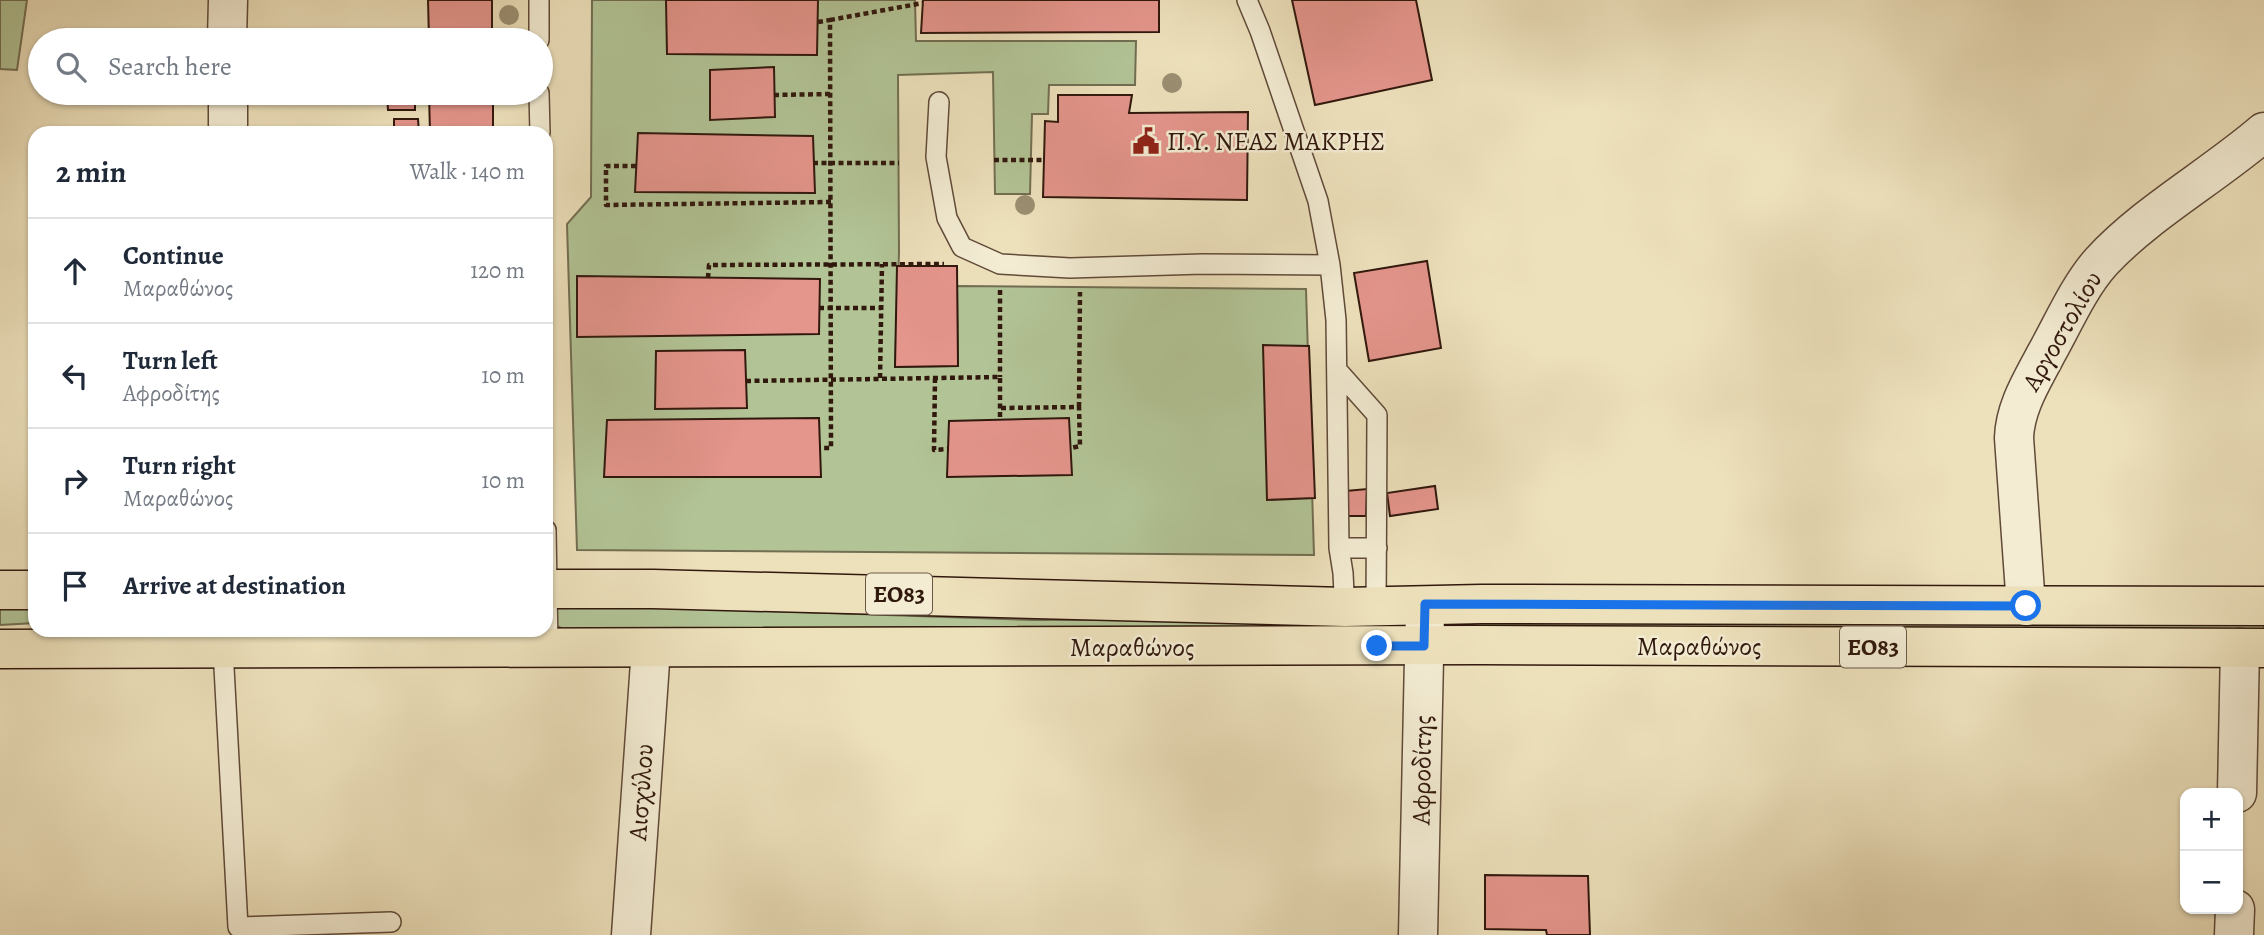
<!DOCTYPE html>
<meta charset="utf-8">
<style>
body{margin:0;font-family:Alegreya,serif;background:#f6f6f7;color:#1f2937}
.controls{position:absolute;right:21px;bottom:21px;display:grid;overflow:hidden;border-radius:14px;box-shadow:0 2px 5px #0004}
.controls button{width:63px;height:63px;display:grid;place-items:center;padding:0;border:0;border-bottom:2px solid #e0e1e3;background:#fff;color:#1f2937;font:35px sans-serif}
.stop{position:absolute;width:21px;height:21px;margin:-16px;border:5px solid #1a73e8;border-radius:50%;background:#fff}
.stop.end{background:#1a73e8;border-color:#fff;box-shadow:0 2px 7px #0008}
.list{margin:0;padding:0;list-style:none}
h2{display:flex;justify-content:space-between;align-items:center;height:91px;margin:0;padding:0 28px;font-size:30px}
h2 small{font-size:23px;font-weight:400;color:#747a83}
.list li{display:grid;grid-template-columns:46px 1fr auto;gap:21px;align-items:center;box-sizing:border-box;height:105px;padding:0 28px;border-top:2px solid #e0e1e3}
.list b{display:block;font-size:26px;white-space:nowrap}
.list p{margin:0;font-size:23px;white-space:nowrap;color:#747a83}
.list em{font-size:23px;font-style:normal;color:#747a83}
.icon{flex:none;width:38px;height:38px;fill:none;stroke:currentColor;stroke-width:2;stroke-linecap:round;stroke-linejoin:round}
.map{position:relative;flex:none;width:2264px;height:935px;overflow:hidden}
.search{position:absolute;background:#fff;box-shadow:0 2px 5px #0004;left:28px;top:28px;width:525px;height:77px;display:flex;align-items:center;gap:18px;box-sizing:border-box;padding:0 24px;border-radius:38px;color:#747a83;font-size:26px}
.panel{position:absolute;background:#fff;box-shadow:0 2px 5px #0004;left:28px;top:126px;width:525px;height:511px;border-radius:21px}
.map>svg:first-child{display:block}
.green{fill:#b2c496;stroke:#726e52;stroke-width:2}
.building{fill:#e4958c;stroke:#31180d;stroke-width:2}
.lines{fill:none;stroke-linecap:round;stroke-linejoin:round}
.service-casing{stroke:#604a39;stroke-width:22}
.minor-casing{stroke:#604a39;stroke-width:41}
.primary-casing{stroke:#31180d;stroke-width:41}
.path{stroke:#31180d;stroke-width:4.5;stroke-dasharray:5 3.5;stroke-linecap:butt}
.service{stroke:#f3ecd3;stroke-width:19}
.minor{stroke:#f3ecd3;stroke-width:38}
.primary{stroke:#ede1bc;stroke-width:38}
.tree{fill:#9b8f72}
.route{stroke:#1a73e8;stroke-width:9}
.labels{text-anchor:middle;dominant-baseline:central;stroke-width:5;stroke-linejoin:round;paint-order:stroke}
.shield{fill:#f3ecd3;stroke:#6b5848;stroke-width:2}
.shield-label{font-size:24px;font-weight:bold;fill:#31180d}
.poi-label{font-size:26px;fill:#31180d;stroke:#f3ecd3;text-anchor:start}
.street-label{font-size:26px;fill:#31180d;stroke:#f3ecd3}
</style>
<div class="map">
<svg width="2264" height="935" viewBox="0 0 2264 935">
<rect width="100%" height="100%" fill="#ede1bc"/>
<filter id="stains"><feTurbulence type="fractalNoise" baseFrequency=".00286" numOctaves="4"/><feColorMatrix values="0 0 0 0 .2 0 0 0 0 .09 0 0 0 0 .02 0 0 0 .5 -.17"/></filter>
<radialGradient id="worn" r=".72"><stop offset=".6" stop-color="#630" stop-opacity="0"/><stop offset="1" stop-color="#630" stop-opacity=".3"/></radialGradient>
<path class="green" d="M0,0h27l-10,70 -17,-1z
M592,0h323l1,41h220l-1,44h-86l-1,29h-16l-2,80h-35l-2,-122 -95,3 1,178 -4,114 63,-1 -1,-80 349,3 8,266 -737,-5 -10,-326 24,-27z
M554,607h95l384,13 298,-1 7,6 -1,4h-774l-9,-5z
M0,608h35v15l-35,2z
M2264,620v14l-790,-6v-6z"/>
<path class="building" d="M428,0h64v40h-63z
M666,0h152l-1,55 -150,-1z
M923,0h236v32l-238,1z
M1292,0h124l16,80 -117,25z
M774,67l1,50 -65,3v-50z
M429,93h64v40h-63z
M1058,95h74l-3,18 119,-1 -1,88 -204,-3 2,-76 13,1z
M387,96h28v14h-27z
M394,119h24l1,14h-25z
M638,133l175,3 2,57 -180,-1z
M1427,261l14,87 -72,13 -15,-88z
M897,266h60l1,100 -63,1z
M577,276l243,3 -1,55 -242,3z
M1263,345l46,1 6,152 -48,2z
M745,350l2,58 -92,1 1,-58z
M819,418l2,59h-217l3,-57z
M1069,418l3,57 -125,2 2,-56z
M1435,486l3,23 -48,7 -3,-23z
M1367,489l-1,27h-20v-25z
M1485,875l103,1 2,59h-43l-1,-5 -61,-1z"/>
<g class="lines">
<defs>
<path id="service" d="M539,0v40
M1247,0l13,31 58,170 12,64 6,55 3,228 4,25 2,42
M539,93l1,40
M939,102l-3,55 11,61 15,29 38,17 70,4 133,-4 127,1
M1337,370l40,45 -1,198
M546,530l2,118
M1339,548h38
M223,649l15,278 153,-5"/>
<path id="minor" d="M227,40l1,-40
M228,93v40
M2026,606l-12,-168c1,-31 18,-57 32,-84 17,-30 32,-66 55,-92 45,-49 112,-86 163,-130
M2237,793l3,-145
M631,935l20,-287
M1418,935l7,-323
M2234,935l1,-26"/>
<path id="primary" d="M546,589h107l692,18 136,-3 783,2
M0,590h35
M0,649l1481,-4 783,3"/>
</defs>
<use href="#service" class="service-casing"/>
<use href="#minor" class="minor-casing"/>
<use href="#primary" class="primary-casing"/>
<path class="path" d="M830,20l93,-17
M818,22l12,-2 1,428h-11
M493,95l21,1
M774,95l56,-1
M994,160h50
M813,163h86
M636,166h-30v39l225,-3
M708,278l1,-13 235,-1
M1000,290v87
M819,308h62
M880,378l2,-114
M935,378l-1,72 14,-1
M746,381l254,-4v43
M1079,407l1,-115
M1001,408l78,-1 1,39 -9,2"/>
<use href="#service" class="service"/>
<use href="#minor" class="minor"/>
<use href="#primary" class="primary"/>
</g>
<g class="tree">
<circle cx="509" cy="15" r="10"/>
<circle cx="1172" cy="83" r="10"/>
<circle cx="1025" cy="205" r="10"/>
</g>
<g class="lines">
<path class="route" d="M1377,646h47l1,-42 601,2"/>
</g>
<defs>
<symbol id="civic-bare" viewBox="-9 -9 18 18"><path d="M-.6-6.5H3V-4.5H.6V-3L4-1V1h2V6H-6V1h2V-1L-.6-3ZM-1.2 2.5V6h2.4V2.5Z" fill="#8f2418" stroke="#f3ecd3" stroke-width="2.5" paint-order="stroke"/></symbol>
</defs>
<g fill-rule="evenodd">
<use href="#civic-bare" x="1127" y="122" width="38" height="38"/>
</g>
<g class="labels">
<g class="shield">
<rect x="866" y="573.5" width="66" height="41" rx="5"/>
<rect x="1840" y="626.5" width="66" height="41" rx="5"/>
</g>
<g class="shield-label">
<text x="899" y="594">ΕΟ83</text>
<text x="1873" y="647">ΕΟ83</text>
</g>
<g class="poi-label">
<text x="1167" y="141">Π.Υ. ΝΕΑΣ ΜΑΚΡΗΣ</text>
</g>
<g class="street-label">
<text transform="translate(2062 331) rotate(-60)">Αργοστολίου</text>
<text x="1699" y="646">Μαραθώνος</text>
<text x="1132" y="647">Μαραθώνος</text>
<text transform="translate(1422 770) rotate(-89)">Αφροδίτης</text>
<text transform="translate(641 792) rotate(-86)">Αισχύλου</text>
</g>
</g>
<rect width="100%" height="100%" filter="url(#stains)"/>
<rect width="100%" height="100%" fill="url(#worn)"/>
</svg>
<div class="controls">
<button>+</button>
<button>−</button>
</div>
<div class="stop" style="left:2026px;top:606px"></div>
<div class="stop end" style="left:1377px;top:646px"></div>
<div class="search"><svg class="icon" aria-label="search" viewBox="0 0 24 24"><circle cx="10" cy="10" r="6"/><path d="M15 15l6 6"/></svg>Search here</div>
<section class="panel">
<h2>2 min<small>Walk · 140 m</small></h2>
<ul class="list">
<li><svg class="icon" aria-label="ahead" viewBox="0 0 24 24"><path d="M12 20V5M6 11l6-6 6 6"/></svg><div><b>Continue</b><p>Μαραθώνος</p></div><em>120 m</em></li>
<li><svg class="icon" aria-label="left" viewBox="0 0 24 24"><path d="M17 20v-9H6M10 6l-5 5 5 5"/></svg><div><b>Turn left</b><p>Αφροδίτης</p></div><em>10 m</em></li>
<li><svg class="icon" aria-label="right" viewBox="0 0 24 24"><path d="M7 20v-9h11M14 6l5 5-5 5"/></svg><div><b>Turn right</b><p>Μαραθώνος</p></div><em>10 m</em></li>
<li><svg class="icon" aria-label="arrive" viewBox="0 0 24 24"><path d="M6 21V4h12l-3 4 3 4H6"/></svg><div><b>Arrive at destination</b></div></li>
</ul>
</section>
</div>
